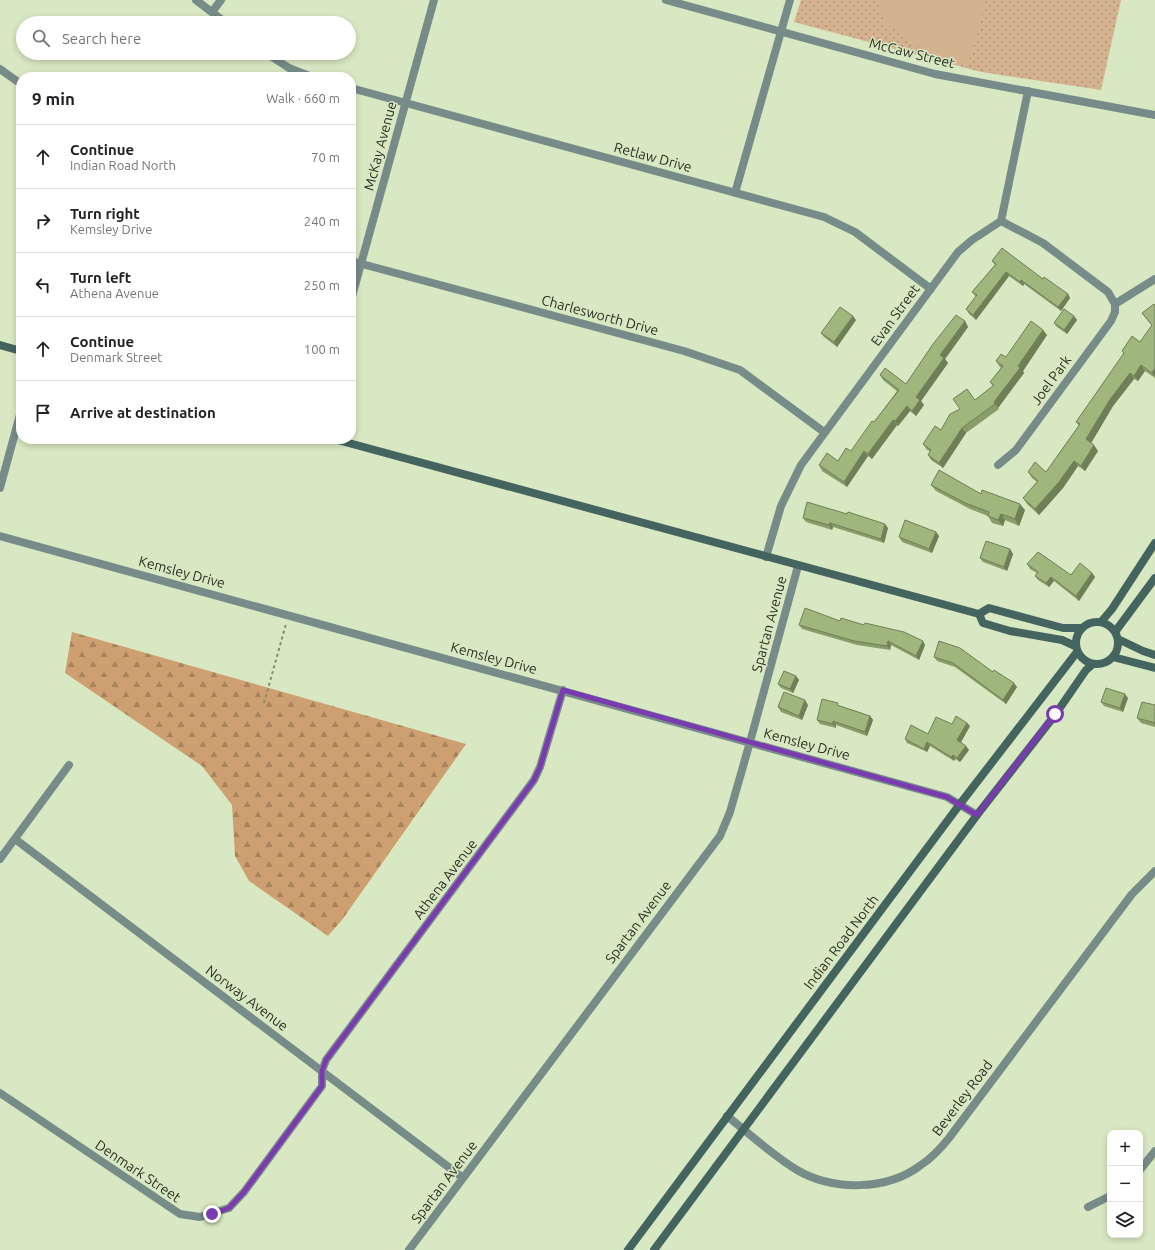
<!DOCTYPE html>
<meta charset="utf-8">
<style>
body{margin:0;font-family:Ubuntu,sans-serif;background:#f6f6f6;color:#202124}
.controls{position:absolute;right:12px;bottom:12px;display:grid;overflow:hidden;border-radius:8px;box-shadow:0 2px 6px #0003}
.controls button{width:36px;height:36px;display:grid;place-items:center;padding:0;border:0;border-bottom:1px solid #e0e0e0;background:#fff;color:#202124;font:20px sans-serif}
.stop{position:absolute;width:12px;height:12px;margin:-9px;border:3px solid #7b3bb0;border-radius:50%;background:#fff}
.stop.end{background:#7b3bb0;border-color:#fff;box-shadow:0 1px 4px #0008}
.list{margin:0;padding:0;list-style:none}
h2{display:flex;justify-content:space-between;align-items:center;height:52px;margin:0;padding:0 16px;font-size:17px}
h2 small{font-size:13px;font-weight:400;color:#757577}
.list li{display:grid;grid-template-columns:26px 1fr auto;gap:12px;align-items:center;box-sizing:border-box;height:64px;padding:0 16px;border-top:1px solid #e0e0e0}
.list b{display:block;font-size:15px;white-space:nowrap}
.list p{margin:0;font-size:13px;white-space:nowrap;color:#757577}
.list em{font-size:13px;font-style:normal;color:#757577}
.icon{flex:none;width:22px;height:22px;fill:none;stroke:currentColor;stroke-width:2;stroke-linecap:round;stroke-linejoin:round}
.map{position:relative;flex:none;width:1155px;height:1250px;overflow:hidden}
.search{position:absolute;background:#fff;box-shadow:0 2px 6px #0003;left:16px;top:16px;width:340px;height:44px;display:flex;align-items:center;gap:10px;box-sizing:border-box;padding:0 14px;border-radius:22px;color:#757577;font-size:15px}
.panel{position:absolute;background:#fff;box-shadow:0 2px 6px #0003;left:16px;top:72px;width:340px;height:372px;border-radius:16px}
.map>svg:first-child{display:block}
.forest{fill:url(#forest-firs)}
.park{fill:url(#park-dots)}
.pitch{fill:#d5b28f}
.lines{fill:none;stroke-linecap:round;stroke-linejoin:round}
.path{stroke:#818c71;stroke-width:2;stroke-dasharray:3 3;stroke-linecap:butt}
.street{stroke:#778c89;stroke-width:8}
.secondary{stroke:#446460;stroke-width:8}
.wall{fill:#899d6b}
.shaded-wall{fill:#6f7f57}
.building{fill:#9fb67c;stroke:#6f7f57}
.route{stroke:#7b3bb0;stroke-width:5}
.labels{text-anchor:middle;dominant-baseline:central;stroke-width:3;stroke-linejoin:round;paint-order:stroke}
.street-label{font-size:14px;fill:#2a3021;stroke:#d8e8c2}
</style>
<div class="map">
<svg width="1155" height="1250" viewBox="0 0 1155 1250">
<defs>
<pattern id="forest-firs" width="22" height="20" patternUnits="userSpaceOnUse"><rect width="22" height="20" fill="#cea071"/><path d="M5 1l3.5 6h-7zM16 11l3.5 6h-7z" fill="#a7835c"/></pattern>
<pattern id="park-dots" width="8" height="8" patternUnits="userSpaceOnUse"><rect width="8" height="8" fill="#d5b28f"/><path d="M2 2h.1M6 6h.1" fill="none" stroke="#ad9174" stroke-width="1.8" stroke-linecap="round"/></pattern>
</defs>
<rect width="100%" height="100%" fill="#d8e8c2"/>
<path class="forest" d="M72,632l394,112 -124,176 -14,16 -79,-55 -14,-25 -3,-51 -30,-39 -137,-93z"/>
<path class="park" d="M801,0h320l-20,90 -120,-18 -187,-50z"/>
<path class="pitch" d="M877,0h109l-18,66 -40,-13 -44,-31z"/>
<g class="lines">
<path class="path" d="M264,703l22,-79"/>
<path class="street" d="M196,0l30,23
M666,0l269,74 220,41
M212,12l9,-12
M266,53l23,15 23,9
M0,69l21,15
M351,88l473,129 31,15 76,57
M735,193l55,-193
M351,261l333,90 56,19 84,62
M351,300l83,-300
M1115,304l40,-25
M998,465l18,-15 95,-129 4,-9v-8l-7,-12 -65,-49 -42,-22
M0,488l21,-77
M0,536l947,261 30,18
M766,557l15,-51 20,-41 157,-213 14,-12 29,-19 27,-130
M15,839l448,339
M0,859l69,-94
M0,1093l180,121 20,3 29,-9 15,-16 78,-106v-15l4,-11 208,-280 6,-13 23,-77
M727,1116c23,18 45,39 70,54 36,21 90,21 124,-5 11,-7 20,-17 28,-27l183,-244 23,-23
M1140,1170l15,-19
M1088,1207l22,-11
M409,1250l311,-414 10,-24 20,-70 48,-176"/>
<path class="secondary" d="M0,345l21,6
M334,439l645,175 10,-6 74,20h18
M979,614l4,9 27,8 52,9 13,6
M1076 643a21 21 0 1 1 42 0a21 21 0 1 1-42 0Z
M1101,622l11,-13 43,-66
M1115,632l40,-54
M1118,639l25,12 12,4
M1113,657l42,11
M628,1250l332,-446 117,-152
M654,1250l323,-435 78,-100 31,-45 7,-6"/>
</g>
<path class="wall" d="M992,261l51,18 25,15 2,4 -9,13 -37,-27 -1,2 -14,-10 -33,44 -7,-6 -3,-5 10,-12 -4,-5 23,-27z
M1155,305v73l-10,-7 -7,10 -4,-2 -21,27 -22,37 7,8 -13,20 -7,-5 -15,22 -24,27 -12,-11 -4,-6 14,-16 -5,-4 -4,-6h18l33,-46 -3,-4 48,-68 -2,-3 18,-9 12,-16 -10,-13z
M1074,316l3,4 -10,14 -10,-7 -3,-4z
M856,320l-19,27 -13,-10 -3,-4z
M965,321l3,6 -23,32 3,4 -27,38 3,4 -8,11 -6,-5 -12,15 -1,-1 -25,34 -4,-3 -21,31 -25,-16 -3,-6 19,-4 13,-10 23,-29 23,-31 -14,-11 -3,-5 26,9z
M1043,330l4,5 -24,36 1,2 -26,35 1,1 -33,24 -23,35 -12,-8 -3,-5 2,-4 -3,-1 -4,-6 18,-14 19,-21 15,-9 18,-14 -3,-4 11,-14 -1,-1 -4,-6 10,-4z
M931,485l50,9 44,16 -6,16 -14,-6 -2,6 -11,-3 -4,-7 -18,-7 -34,-18z
M847,514l41,14 -4,15 -51,-16 -1,3 -26,-8 -3,-4z
M936,532l3,4 -7,17 -30,-11 -3,-5z
M1010,549l3,5 -6,17 -24,-9 -3,-4z
M1027,564l44,11 21,-2 3,4 -16,24 -25,-20 -5,6 -11,-7 -3,-4 2,-3 -7,-4z
M840,621l85,24 -6,15 -28,-15 -1,5 -33,-5 -55,-16 -3,-4z
M934,657l59,15 24,15 -11,17 -51,-37 -18,-6z
M796,676l3,4 -6,13 -12,-5 -3,-4z
M1128,698l-5,14 -19,-6 -3,-4z
M808,705l-6,15 -21,-8 -3,-5z
M1155,705v22l-14,-4 -4,-5z
M841,706l29,10 3,4 -6,16 -31,-11v3l-16,-4 -3,-4z
M967,723l3,3 -9,16 8,8 -9,12 -5,-3 -1,2 -24,-15 -3,6 -20,-9 -2,-4 23,-5 24,-10z"/>
<path class="shaded-wall" d="M1006,272l3,4 -33,44 -3,-5z
M1021,280l3,4 -1,2 -3,-4z
M1068,294l2,4 -9,13 -3,-4z
M853,316l3,4 -19,27 -3,-5z
M1074,316l3,4 -10,14 -3,-4z
M965,321l3,6 -23,32 3,4 -27,38 3,4 -8,11 -4,-5 4,-14 24,-42z
M1043,330l4,5 -24,36 1,2 -26,35 -4,-6z
M1141,365l4,6 -7,10 -4,-5z
M1155,368v9l-3,-4z
M1130,373l4,6 -21,27 -23,39 -4,-6 23,-38z
M907,406l3,5 -12,15 -3,-5z
M893,420l4,5 -25,34 -4,-5z
M962,428l4,5 -23,35 -4,-5z
M1094,445l4,6 -13,20 -4,-5z
M864,451l4,5 -21,31 -3,-5z
M1074,461l4,5 -15,22 -24,27 -4,-6z
M1020,504l5,6 -6,16 -4,-7z
M1001,514l4,6 -2,6 -5,-6z
M830,523l3,4 -1,3 -3,-5z
M885,524l3,4 -4,15 -3,-4z
M936,532l3,4 -7,17 -3,-4z
M1010,549l3,5 -6,17 -3,-4z
M1092,573l3,4 -16,24 -3,-5z
M1051,577l3,4 -5,6 -3,-4z
M888,641l3,4 -1,5 -3,-4z
M923,641l2,4 -6,15 -3,-4z
M796,676l3,4 -6,13 -3,-4z
M1014,683l3,4 -11,17 -3,-4z
M1125,694l3,4 -5,14 -3,-4z
M805,700l3,5 -6,15 -3,-4z
M870,716l3,4 -6,16 -2,-4z
M833,721l3,4v3l-3,-4z
M967,723l3,3 -10,18 -3,-4z
M927,742l3,4 -3,6 -3,-3z
M966,746l3,4 -9,12 -3,-4z
M953,755l2,4 -1,2 -3,-4z"/>
<path class="building" d="M1002,248l41,31 1,-2 24,17 -10,13 -37,-27 -1,2 -14,-10 -33,43 -7,-6 11,-14 -5,-3 24,-28 -4,-3z
M1154,304l1,1v63l-3,5 -11,-8 -7,11 -4,-3 -21,28 -23,38 8,6 -13,21 -7,-5 -15,21 -24,27 -12,-11 15,-17 -10,-9 7,-10 11,10 34,-48 -4,-2 48,-69 -2,-2 10,-15 8,6 12,-17 -10,-12z
M840,307l13,9 -19,26 -13,-9z
M1064,309l10,7 -10,14 -10,-7z
M956,315l9,6 -25,34 4,3 -28,39 4,3 -8,11 -5,-5 -12,15 -2,-1 -25,34 -4,-3 -20,31 -25,-17 8,-12 11,8 8,-13 5,3 21,-30 2,1 25,-32 -19,-15 5,-7 21,16 27,-40z
M1031,321l12,9 -25,36 2,2 -26,34 1,2 -33,24 -23,35 -11,-8 3,-5 -8,-6 12,-18 6,4 9,-16 10,-5 -7,-10 14,-10 8,11 19,-15 -4,-3 13,-16 -7,-5 5,-7 5,3z
M939,470l42,24 1,-4 38,14 -5,15 -14,-5 -3,6 -10,-4 1,-4 -24,-9 -34,-18z
M807,502l40,12 1,-2 37,12 -4,15 -51,-16 -1,2 -26,-7z
M905,520l31,12 -7,17 -30,-12z
M986,541l24,8 -6,18 -24,-9z
M1038,552l33,23 9,-12 12,10 -16,23 -25,-19 -5,6 -11,-7 3,-4 -11,-8z
M805,608l35,13 1,-3 23,7 1,-2 39,9 19,9 -7,15 -28,-15 -1,5 -33,-5 -55,-16z
M939,641l21,7 33,24 1,-2 20,13 -11,17 -50,-37 -19,-6z
M784,671l12,5 -6,13 -12,-5z
M1106,688l19,6 -5,14 -19,-6z
M784,692l21,8 -6,16 -21,-9z
M822,699l16,4 -1,2 33,11 -5,16 -32,-11v3l-16,-4z
M1142,702l13,3v18l-18,-5z
M956,716l11,7 -10,17 9,6 -9,12 -4,-3 -2,2 -24,-15 -3,7 -19,-10 6,-14 17,9 8,-17 16,7z"/>
<g class="lines">
<path class="route" d="M212,1214l17,-6 15,-16 78,-106v-15l4,-11 208,-280 6,-13 23,-77 384,107 30,18 78,-101"/>
</g>
<g class="labels">
<g class="street-label">
<text transform="translate(912 53) rotate(14)">McCaw Street</text>
<text transform="translate(380 146) rotate(-75)">McKay Avenue</text>
<text transform="translate(653 157) rotate(15)">Retlaw Drive</text>
<text transform="translate(600 315) rotate(15)">Charlesworth Drive</text>
<text transform="translate(895 315) rotate(-54)">Evan Street</text>
<text transform="translate(1051 380) rotate(-54)">Joel Park</text>
<text transform="translate(182 572) rotate(15)">Kemsley Drive</text>
<text transform="translate(769 624) rotate(-75)">Spartan Avenue</text>
<text transform="translate(494 658) rotate(15)">Kemsley Drive</text>
<text transform="translate(807 744) rotate(15)">Kemsley Drive</text>
<text transform="translate(445 879) rotate(-53)">Athena Avenue</text>
<text transform="translate(638 922) rotate(-53)">Spartan Avenue</text>
<text transform="translate(841 942) rotate(-53)">Indian Road North</text>
<text transform="translate(247 998) rotate(37)">Norway Avenue</text>
<text transform="translate(962 1098) rotate(-53)">Beverley Road</text>
<text transform="translate(138 1171) rotate(34)">Denmark Street</text>
<text transform="translate(444 1182) rotate(-53)">Spartan Avenue</text>
</g>
</g>
</svg>
<div class="controls">
<button>+</button>
<button>−</button>
<button><svg class="icon" aria-label="layers" viewBox="0 0 24 24"><path d="M12 4l9 5-9 5-9-5zM3 14l9 5 9-5"/></svg></button>
</div>
<div class="stop" style="left:1055px;top:714px"></div>
<div class="stop end" style="left:212px;top:1214px"></div>
<div class="search"><svg class="icon" aria-label="search" viewBox="0 0 24 24"><circle cx="10" cy="10" r="6"/><path d="M15 15l6 6"/></svg>Search here</div>
<section class="panel">
<h2>9 min<small>Walk · 660 m</small></h2>
<ul class="list">
<li><svg class="icon" aria-label="ahead" viewBox="0 0 24 24"><path d="M12 20V5M6 11l6-6 6 6"/></svg><div><b>Continue</b><p>Indian Road North</p></div><em>70 m</em></li>
<li><svg class="icon" aria-label="right" viewBox="0 0 24 24"><path d="M7 20v-9h11M14 6l5 5-5 5"/></svg><div><b>Turn right</b><p>Kemsley Drive</p></div><em>240 m</em></li>
<li><svg class="icon" aria-label="left" viewBox="0 0 24 24"><path d="M17 20v-9H6M10 6l-5 5 5 5"/></svg><div><b>Turn left</b><p>Athena Avenue</p></div><em>250 m</em></li>
<li><svg class="icon" aria-label="ahead" viewBox="0 0 24 24"><path d="M12 20V5M6 11l6-6 6 6"/></svg><div><b>Continue</b><p>Denmark Street</p></div><em>100 m</em></li>
<li><svg class="icon" aria-label="arrive" viewBox="0 0 24 24"><path d="M6 21V4h12l-3 4 3 4H6"/></svg><div><b>Arrive at destination</b></div></li>
</ul>
</section>
</div>
